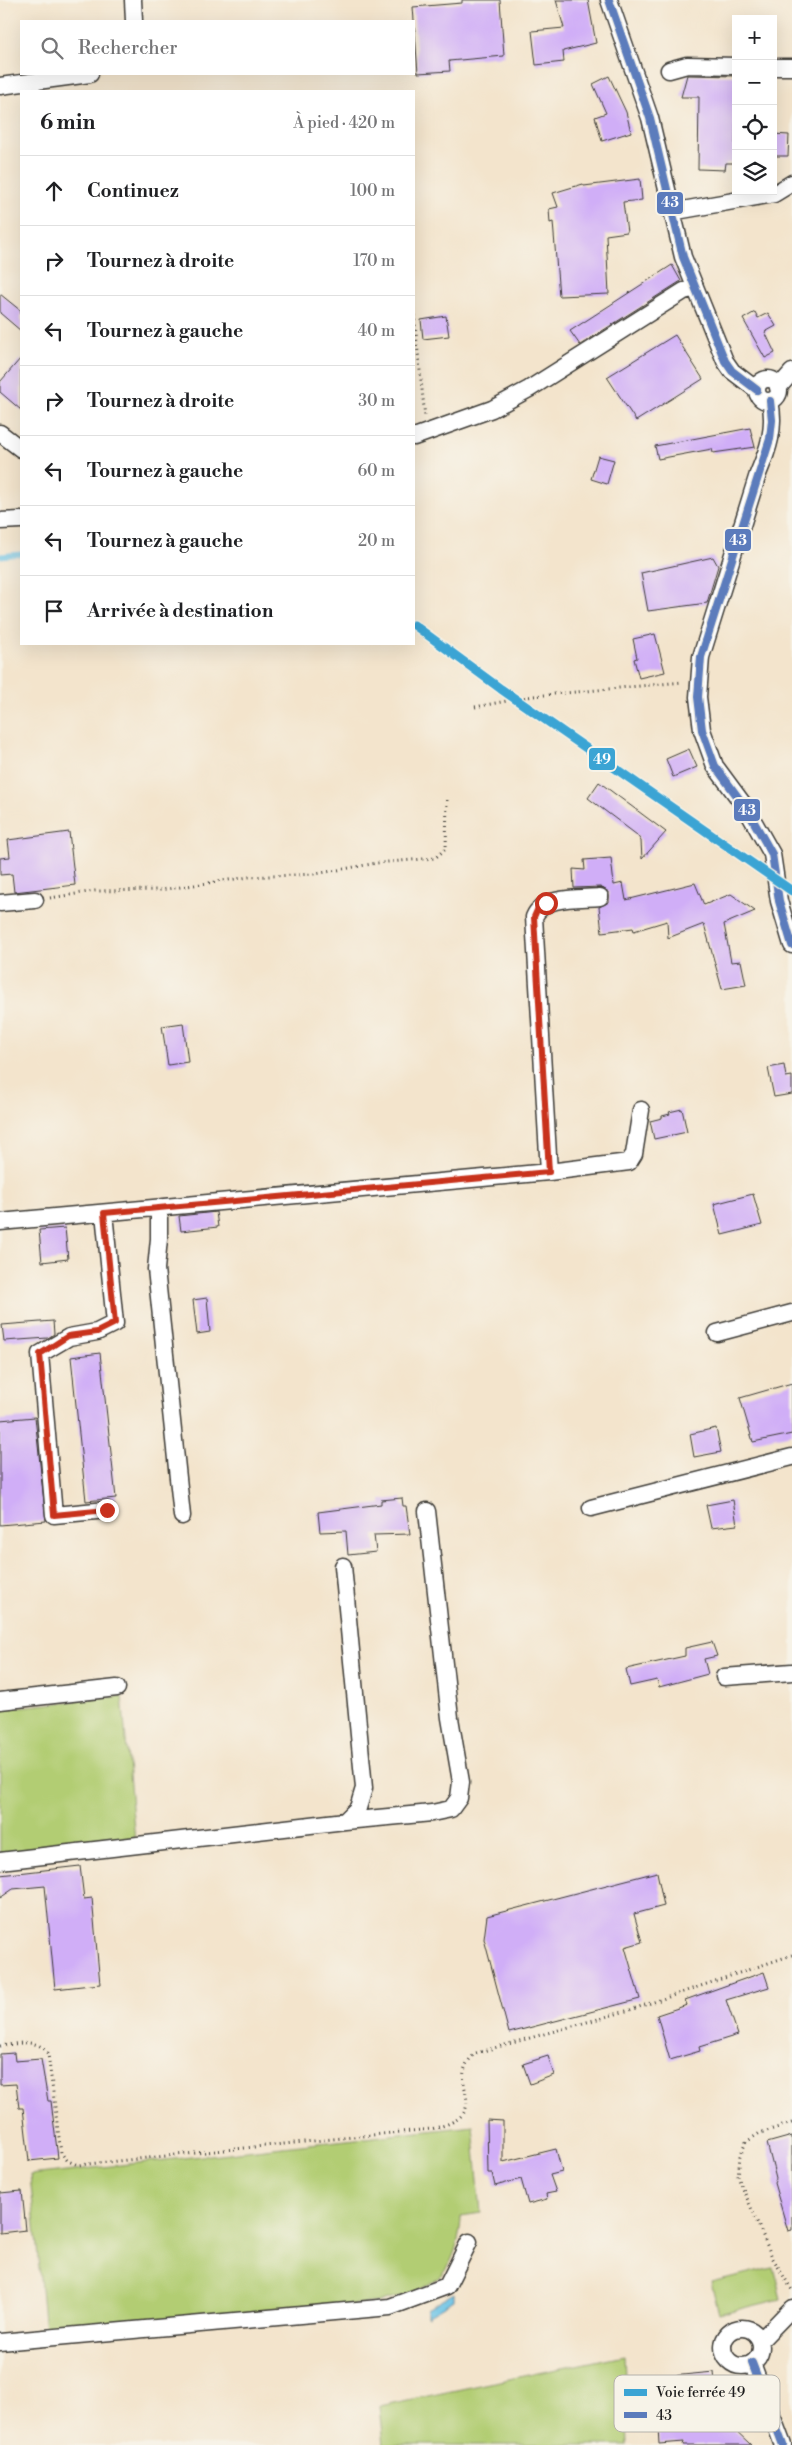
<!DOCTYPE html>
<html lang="fr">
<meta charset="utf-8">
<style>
body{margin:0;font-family:"Libre Bodoni",serif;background:#f2f2f2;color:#202124}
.controls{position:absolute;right:15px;top:15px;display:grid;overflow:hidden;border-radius:0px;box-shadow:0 5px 20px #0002}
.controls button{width:45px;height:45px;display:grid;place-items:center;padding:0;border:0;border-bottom:1px solid #e0e0e0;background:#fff;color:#202124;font:25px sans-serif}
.stop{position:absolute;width:15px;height:15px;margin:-11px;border:4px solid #c8321e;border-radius:50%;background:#fff}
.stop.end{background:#c8321e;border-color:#fff;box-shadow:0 1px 5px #0008}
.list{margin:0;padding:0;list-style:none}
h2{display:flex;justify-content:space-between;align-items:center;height:65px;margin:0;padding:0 20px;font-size:21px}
h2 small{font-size:16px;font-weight:400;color:#757577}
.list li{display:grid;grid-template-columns:32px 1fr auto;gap:15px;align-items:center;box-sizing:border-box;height:70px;padding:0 20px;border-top:1px solid #e0e0e0}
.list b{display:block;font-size:19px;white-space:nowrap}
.list em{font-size:16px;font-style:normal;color:#757577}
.icon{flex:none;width:28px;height:28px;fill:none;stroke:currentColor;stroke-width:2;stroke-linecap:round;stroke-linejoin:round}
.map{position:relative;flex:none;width:792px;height:2445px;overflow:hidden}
.search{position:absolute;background:#fff;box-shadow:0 5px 20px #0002;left:20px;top:20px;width:395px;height:55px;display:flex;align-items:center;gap:12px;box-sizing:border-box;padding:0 18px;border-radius:0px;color:#757577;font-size:19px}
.panel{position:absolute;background:#fff;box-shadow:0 5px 20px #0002;left:20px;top:90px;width:395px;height:555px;border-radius:0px}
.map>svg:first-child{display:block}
.green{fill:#b2cd73;stroke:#677448}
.water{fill:#69c2e6;stroke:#426f81}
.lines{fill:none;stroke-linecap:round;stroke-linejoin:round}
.stream{stroke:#69c2e6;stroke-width:5}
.building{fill:#d0aef7}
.minor-casing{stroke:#3c3a36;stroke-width:19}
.path{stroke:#3c3a36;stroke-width:3;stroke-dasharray:1 4;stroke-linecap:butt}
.minor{stroke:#fff;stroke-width:16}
.bus-1-casing{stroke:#f7f3e8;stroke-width:11}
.bus-1{stroke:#5b7bbc;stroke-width:8}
.rail-1-casing{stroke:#f7f3e8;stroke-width:12}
.rail-1{stroke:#3ba4d4;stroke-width:9}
.route{stroke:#c8321e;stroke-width:6}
.key{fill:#f7f3e8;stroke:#b5b2ab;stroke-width:1}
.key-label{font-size:14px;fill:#1c1c1c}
.line-badge{stroke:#f7f3e8;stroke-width:2}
.badge-label{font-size:14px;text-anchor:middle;font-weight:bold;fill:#fff}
</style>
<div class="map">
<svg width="792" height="2445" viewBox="0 0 792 2445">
<rect width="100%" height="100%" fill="#f7f3e8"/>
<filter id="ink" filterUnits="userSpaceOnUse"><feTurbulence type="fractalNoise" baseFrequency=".02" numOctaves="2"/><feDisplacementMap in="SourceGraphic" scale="10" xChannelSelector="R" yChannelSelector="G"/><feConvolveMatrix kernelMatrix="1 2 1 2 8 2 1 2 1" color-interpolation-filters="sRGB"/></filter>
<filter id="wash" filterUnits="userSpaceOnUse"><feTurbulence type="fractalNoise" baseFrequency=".0096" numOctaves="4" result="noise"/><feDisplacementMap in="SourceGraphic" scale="20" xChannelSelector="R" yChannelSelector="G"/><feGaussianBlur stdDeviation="1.12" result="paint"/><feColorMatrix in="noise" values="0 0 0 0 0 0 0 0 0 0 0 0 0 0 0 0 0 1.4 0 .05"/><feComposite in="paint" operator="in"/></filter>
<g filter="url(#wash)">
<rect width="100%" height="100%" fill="#f3e4cc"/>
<path class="green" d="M122,1696l13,144 -135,15v-146z
M473,2126l8,87 -20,3c0,19 -8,53 -25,64 -16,12 -36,16 -54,22l-337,28 -15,-155z
M773,2267l8,32 -62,15 -8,-32z
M624,2355l4,90h-244l-4,-39z"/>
<path class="water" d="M454,2293v7l-27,16v-7z"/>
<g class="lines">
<path class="stream" d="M0,556l21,-2"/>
</g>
<g id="blocks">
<path class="building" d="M462,0h38l4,56 -55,5 1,10 -32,2 -5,-66 49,-4z
M556,0h32l8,43 -33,8 1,11 -28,3 -4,-34 32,-3z
M687,75l49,1 -1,87h-9l-1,7 -27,-1 1,-72h-18z
M609,76l17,36 5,20 -29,9 -7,-24 11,-4 -13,-29z
M773,134l16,1 -1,21h-15z
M640,179l2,21 -19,2 4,30 -21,3 3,59 -50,2 -6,-74 -3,1 -1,-14 9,-2 -5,-14 30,-9 1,2z
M672,265l9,16 -101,64 -10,-14z
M0,294l21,17v20l-21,-18z
M755,312l3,6 10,-5 8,13 -11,6 10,21 -10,5 -22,-39z
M446,316l3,20 -26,3 -2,-19z
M675,335l28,44 -67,42 -29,-44z
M21,358v52l-21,-18v-10z
M750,428l5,19 -42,6 -1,-4 -54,10 -3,-13z
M598,456l16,4 -7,24 -16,-5z
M713,557l5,9 -11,37 -59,8 -7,-38z
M655,634l10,38 -26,6 -5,-19 3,-1 -4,-19z
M689,749l8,18 -24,10 -7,-18z
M599,782l67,50 -24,27 -1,-18 -4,-6 -49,-37z
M69,832l6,53 -61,7 -2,-18 -12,1v-17l10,-1 -2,-17z
M611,858l3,27 9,-2 3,17 69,-17 9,22 27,-11 24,17 -31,13 7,38 10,-1 5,24 -24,4 -18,-65 -36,14 -1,-17 -33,10 -1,-3 -31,4 -3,-25 10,-5v-10l-9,-5 -26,1 -1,-19 12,1 -1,-10z
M183,1023l5,39 -20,3 -6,-39z
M784,1065l2,12 6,-1v18l-18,3 -6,-29z
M682,1109l5,23 -33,7 -4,-18 12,-3v-2l8,-2 -1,-2z
M753,1194l9,31 -40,10 -8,-31z
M216,1212l2,15 -37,4 -2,-15z
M65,1228l3,31 -26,3 -3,-32z
M207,1298l3,34 -13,2 -4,-34z
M53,1321l1,13 -6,4 -44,3 -2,-16z
M100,1353l16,145 -30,3 -15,-144z
M792,1383v51l-39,8 -13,-44z
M35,1417l11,104 -46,4v-105z
M716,1428l5,24 -27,5 -4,-23z
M402,1498l1,8h3l4,28 -36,1 2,17 -28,3 -2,-24 -26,1 -2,-20 63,-8v-4z
M733,1500l4,25 -26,3 -5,-23z
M712,1642l5,14 -13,3 4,15 -49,13 -2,-7 -27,6 -4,-17 59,-13v-8z
M80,1866l4,33 8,-1 8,86 -45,5 -10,-103 -32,3 -13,9v-23z
M657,1872l7,34 -30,8 8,28 -17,5 15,52 -131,34 -25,-94 3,-23z
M764,1972l5,15 -43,13 12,35 -39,12 1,4 -30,9 -13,-45 30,-10 -2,-5z
M14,2053l1,8 26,-2 7,42h3l7,57 -29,3 -6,-53h-4l-3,-24 -16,1v-31z
M548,2056l6,19 -24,9 -7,-20z
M487,2120l16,1v41l53,-13 6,23 -12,3 6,17 -10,2 1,5 -19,5 -7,-25 -26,7 -3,-13h-4z
M792,2136v94l-4,1 -14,-48 2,-4 -9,-36z
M22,2191l4,39 -26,3v-40z
M714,2372l2,21h-3l2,26 15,6 21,20h-68l1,-3 -25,2 -1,-16 12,-1 -2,-29 -15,1 -2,-21z"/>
</g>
</g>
<g filter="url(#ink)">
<use href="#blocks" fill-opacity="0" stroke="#3c3a36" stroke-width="1"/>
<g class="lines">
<defs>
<path id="minor" d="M133,0l1,21
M609,0l41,118 33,139 42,104 7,10 25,19
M773,67h19
M669,70l18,-5 49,1
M0,86l90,-12
M671,212l103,-18 18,-11
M757 390a11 11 0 1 1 22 0a11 11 0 1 1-22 0Z
M778,388l14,-16
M770,401c6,27 -2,49 -12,73l-57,183 -3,40 4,33 13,36 31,42 26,46 7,47 13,44
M0,433l21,16
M414,437l78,-28 37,-20 155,-98 11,-3
M0,521l21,-1
M0,903l35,-3
M549,1172l-15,-255c9,-22 46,-18 66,-20
M159,1208v31l-3,30 26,247
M104,1213l11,110 -18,9 -28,5 -29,17 14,161 53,-5
M0,1222l549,-50 80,-10 5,-8 7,-44
M717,1333l75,-20
M591,1508l201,-51
M724,1677l68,-5
M0,1701l117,-13
M345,1821l87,-8 19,-4 8,-11 2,-16 -11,-64 -23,-207
M0,1861l345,-40 13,-13 6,-20 -21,-222
M723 2347a19 19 0 1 1 38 0a19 19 0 1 1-38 0Z
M760,2341l32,-33
M0,2342l390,-35 57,-21 22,-44
M752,2363l31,82"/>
</defs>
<use href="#minor" class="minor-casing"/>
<path class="path" d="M414,315l11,102
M475,707l58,-11 150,-14
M50,898l45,-7 65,-1 89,-13 66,-3 62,-11 58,-5 11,-9 1,-50
M0,2046c18,-2 37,-9 48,8l13,99 7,8 10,4 353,-36c70,-16 9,-47 45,-76l154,-43 162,-55
M792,2123l-32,10 -14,9 -6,14 -2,21 34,80 20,33"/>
<use href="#minor" class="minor"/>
<defs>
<path id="bus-1" d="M609,0l41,118 33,139 42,104 7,10 25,19
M770,401l2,19 -2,19 -69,218 -3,40 4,33 13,36 31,42 26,46 7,47 13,44
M752,2363l31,82"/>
</defs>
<use href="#bus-1" class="bus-1-casing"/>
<use href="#bus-1" class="bus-1"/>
<defs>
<path id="rail-1" d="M414,625l87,64 291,202"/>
</defs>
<use href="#rail-1" class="rail-1-casing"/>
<use href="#rail-1" class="rail-1"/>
</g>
</g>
<g class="lines" filter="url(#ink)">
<path class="route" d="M107,1510l-53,5 -14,-161 28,-18 29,-4 18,-9 -11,-110 445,-41 -15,-255 4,-9 8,-5"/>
</g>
<rect x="614" y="2375" width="166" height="57" rx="8" class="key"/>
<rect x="624" y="2389" width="23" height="7" fill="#3ba4d4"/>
<rect x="624" y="2412" width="23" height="6" fill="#5b7bbc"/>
<g class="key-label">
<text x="656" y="2397">Voie ferrée 49</text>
<text x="656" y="2420">43</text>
</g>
<g class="line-badge">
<rect x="656" y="191" width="28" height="24" rx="5" fill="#5b7bbc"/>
<rect x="724" y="528" width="28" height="24" rx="5" fill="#5b7bbc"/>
<rect x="588" y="747" width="28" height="24" rx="5" fill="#3ba4d4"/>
<rect x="733" y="798" width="28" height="24" rx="5" fill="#5b7bbc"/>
</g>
<g class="badge-label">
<text x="670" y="207">43</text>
<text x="738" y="545">43</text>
<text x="602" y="764">49</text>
<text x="747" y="815">43</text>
</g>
</svg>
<div class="controls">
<button>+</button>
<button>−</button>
<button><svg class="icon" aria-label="locate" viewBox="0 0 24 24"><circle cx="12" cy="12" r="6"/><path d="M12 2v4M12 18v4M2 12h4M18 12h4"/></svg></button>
<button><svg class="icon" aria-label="layers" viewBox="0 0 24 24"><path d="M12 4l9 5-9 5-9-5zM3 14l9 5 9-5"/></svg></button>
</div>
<div class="stop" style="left:546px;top:903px"></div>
<div class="stop end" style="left:107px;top:1510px"></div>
<div class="search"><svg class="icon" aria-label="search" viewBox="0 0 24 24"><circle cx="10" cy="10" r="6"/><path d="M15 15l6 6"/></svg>Rechercher</div>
<section class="panel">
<h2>6 min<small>À pied · 420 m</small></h2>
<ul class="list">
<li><svg class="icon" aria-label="ahead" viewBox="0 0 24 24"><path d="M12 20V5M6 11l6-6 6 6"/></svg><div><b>Continuez</b></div><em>100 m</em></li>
<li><svg class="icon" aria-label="right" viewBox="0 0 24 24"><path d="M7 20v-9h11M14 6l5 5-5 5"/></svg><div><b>Tournez à droite</b></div><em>170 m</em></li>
<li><svg class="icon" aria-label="left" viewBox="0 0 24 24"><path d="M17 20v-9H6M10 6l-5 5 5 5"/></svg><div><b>Tournez à gauche</b></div><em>40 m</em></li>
<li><svg class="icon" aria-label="right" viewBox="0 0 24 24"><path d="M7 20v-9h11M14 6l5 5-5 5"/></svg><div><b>Tournez à droite</b></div><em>30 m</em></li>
<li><svg class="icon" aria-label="left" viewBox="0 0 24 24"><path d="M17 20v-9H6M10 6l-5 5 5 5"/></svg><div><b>Tournez à gauche</b></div><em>60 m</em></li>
<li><svg class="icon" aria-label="left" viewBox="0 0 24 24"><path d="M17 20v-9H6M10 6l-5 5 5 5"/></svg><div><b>Tournez à gauche</b></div><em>20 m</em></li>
<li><svg class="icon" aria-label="arrive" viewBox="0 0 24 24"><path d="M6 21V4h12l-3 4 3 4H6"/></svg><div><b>Arrivée à destination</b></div></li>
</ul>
</section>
</div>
